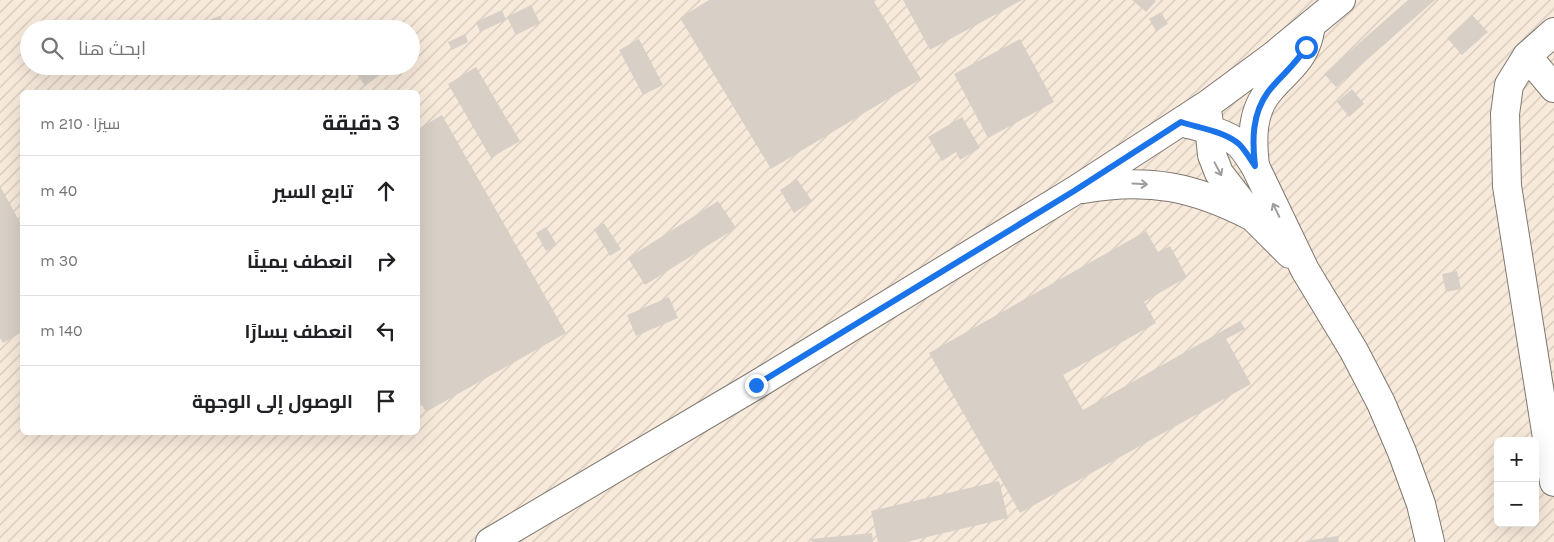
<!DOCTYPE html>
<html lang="ar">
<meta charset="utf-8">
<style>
body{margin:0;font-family:Karla,Cairo,sans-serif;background:#f6f6f6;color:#202124;direction:rtl}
.controls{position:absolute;right:15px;bottom:15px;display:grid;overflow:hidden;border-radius:8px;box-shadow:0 5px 20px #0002}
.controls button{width:45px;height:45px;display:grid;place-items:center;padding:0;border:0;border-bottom:1px solid #e0e0e0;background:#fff;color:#202124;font:25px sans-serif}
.stop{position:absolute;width:15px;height:15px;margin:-11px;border:4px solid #1a73e8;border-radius:50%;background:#fff}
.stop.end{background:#1a73e8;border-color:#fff;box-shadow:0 1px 5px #0008}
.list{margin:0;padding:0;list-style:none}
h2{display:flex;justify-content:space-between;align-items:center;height:65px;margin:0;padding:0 20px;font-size:21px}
h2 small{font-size:16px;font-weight:400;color:#757577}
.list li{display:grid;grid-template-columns:32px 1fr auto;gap:15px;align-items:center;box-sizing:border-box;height:70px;padding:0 20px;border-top:1px solid #e0e0e0}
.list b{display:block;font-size:19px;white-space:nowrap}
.list em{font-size:16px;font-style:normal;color:#757577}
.icon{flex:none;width:28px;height:28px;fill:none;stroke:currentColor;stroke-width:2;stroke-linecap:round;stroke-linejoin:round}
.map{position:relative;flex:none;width:1554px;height:542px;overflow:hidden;direction:ltr}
.search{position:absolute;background:#fff;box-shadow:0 5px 20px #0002;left:20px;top:20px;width:400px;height:55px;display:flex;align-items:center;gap:12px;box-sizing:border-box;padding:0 18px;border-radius:28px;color:#757577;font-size:19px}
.panel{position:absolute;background:#fff;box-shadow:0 5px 20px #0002;left:20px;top:90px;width:400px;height:345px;border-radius:8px;direction:rtl}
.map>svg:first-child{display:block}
.industrial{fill:url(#industrial-furrows);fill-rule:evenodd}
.building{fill:#d8d0c7}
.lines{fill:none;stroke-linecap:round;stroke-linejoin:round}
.minor-casing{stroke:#7f7870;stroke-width:30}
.major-casing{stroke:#7f7870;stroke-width:30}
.minor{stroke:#fff;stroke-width:28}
.major{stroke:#fff;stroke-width:28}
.oneway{stroke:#9f9e9d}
.route{stroke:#1a73e8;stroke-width:6}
</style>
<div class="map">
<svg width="1554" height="542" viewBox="0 0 1554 542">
<defs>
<pattern id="industrial-furrows" width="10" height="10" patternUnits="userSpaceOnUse" patternTransform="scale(1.25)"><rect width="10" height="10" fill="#f8eadb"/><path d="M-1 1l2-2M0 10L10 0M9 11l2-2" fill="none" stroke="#d3c8bb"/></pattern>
</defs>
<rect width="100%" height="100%" fill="#fef8f0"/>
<path class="industrial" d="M0,0h1554v542h-1554zM29,29h382v37h-382zM22,92h396v340h-396zM1498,441h37v82h-37z"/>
<path class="building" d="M709,0h164l48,79 -150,90 -91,-151z
M903,0h119l-92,50z
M1132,0h23l1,1 -10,11z
M1408,0h27l-99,87 -12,-13z
M531,5l9,18 -24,12 -9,-18z
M502,10l4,10 -26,12 -4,-10z
M1161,12l7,12 -12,7 -7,-12z
M1472,15l16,17 -26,23 -15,-17z
M220,16l4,13h-21l-2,-6z
M465,34l3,8 -16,8 -4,-8z
M639,39l24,46 -20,10 -24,-45z
M1020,39l34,63 -66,36 -34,-64z
M411,42l5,7 -5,4z
M360,66h32l-27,20 -11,-16z
M476,67l44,74 -29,17 -43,-74z
M1352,89l12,15 -15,13 -12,-15z
M442,115l124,218 -140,79 -8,-14v-269z
M962,117l18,31 -20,12 -4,-8 -14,9 -14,-24z
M797,179l15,22 -18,12 -14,-23z
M0,186l22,40v106l-19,11 -3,-5z
M718,201l18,27 -91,57 -17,-27z
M604,223l17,26 -11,7 -16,-27z
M546,227l11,18 -11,6 -10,-18z
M1146,231l12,21 12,-6 17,31 -43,25 12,21 -93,52 20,35 157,-89 5,8 -19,10 25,45 -231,129 -91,-160z
M1457,271l4,18 -15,3 -4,-18z
M669,297l9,21 -42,18 -9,-21z
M999,481l9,37 -102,24h-28l-7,-31z
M872,533l1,9h-61l-1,-3z
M1338,536l1,6h-33l-1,-1z"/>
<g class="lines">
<defs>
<path id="minor" d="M1554,32l-27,24 -18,29 -4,29 2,72 47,296
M1527,56l27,32
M1208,116l4,39 7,18 34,44 37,37
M1181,122c17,5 44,10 58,22 7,7 11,15 16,22l50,104 49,81 27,52 21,49 19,52 9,38"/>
<path id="major" d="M1255,166c-3,-26 -4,-55 15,-76 10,-12 23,-22 31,-35 6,-9 8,-19 10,-29
M1083,189c65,-12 112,-2 170,28
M490,542l266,-157 318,-194 134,-87 65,-48 68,-56"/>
</defs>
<use href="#minor" class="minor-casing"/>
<use href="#major" class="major-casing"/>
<use href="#minor" class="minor"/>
<use href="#major" class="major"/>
</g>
<defs><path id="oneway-shaft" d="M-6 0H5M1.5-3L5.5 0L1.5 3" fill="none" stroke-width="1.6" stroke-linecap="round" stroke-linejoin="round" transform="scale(1.25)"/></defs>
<g class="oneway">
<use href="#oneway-shaft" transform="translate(1218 169) rotate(62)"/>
<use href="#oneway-shaft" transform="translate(1140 184) rotate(3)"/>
<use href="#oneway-shaft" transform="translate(1276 210) rotate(-116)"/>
</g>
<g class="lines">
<path class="route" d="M756,385l318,-194 107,-69c18,6 43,9 58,22 7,7 11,15 16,22 -3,-26 -3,-52 13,-74 12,-16 28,-27 38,-45"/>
</g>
</svg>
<div class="controls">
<button>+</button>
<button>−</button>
</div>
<div class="stop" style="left:1306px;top:47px"></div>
<div class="stop end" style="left:756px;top:385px"></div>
<div class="search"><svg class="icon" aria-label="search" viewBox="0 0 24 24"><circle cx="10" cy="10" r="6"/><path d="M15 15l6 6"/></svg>ابحث هنا</div>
<section class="panel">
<h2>3 دقيقة<small>سيرًا · 210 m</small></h2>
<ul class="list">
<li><svg class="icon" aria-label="ahead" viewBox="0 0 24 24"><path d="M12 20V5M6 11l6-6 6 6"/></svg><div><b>تابع السير</b></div><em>40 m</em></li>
<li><svg class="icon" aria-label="right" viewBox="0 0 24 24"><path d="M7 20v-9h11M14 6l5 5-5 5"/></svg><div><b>انعطف يمينًا</b></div><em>30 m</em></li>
<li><svg class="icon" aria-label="left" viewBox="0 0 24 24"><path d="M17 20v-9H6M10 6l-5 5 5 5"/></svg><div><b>انعطف يسارًا</b></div><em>140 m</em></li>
<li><svg class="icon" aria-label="arrive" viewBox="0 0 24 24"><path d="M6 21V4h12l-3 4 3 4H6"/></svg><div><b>الوصول إلى الوجهة</b></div></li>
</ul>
</section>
</div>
